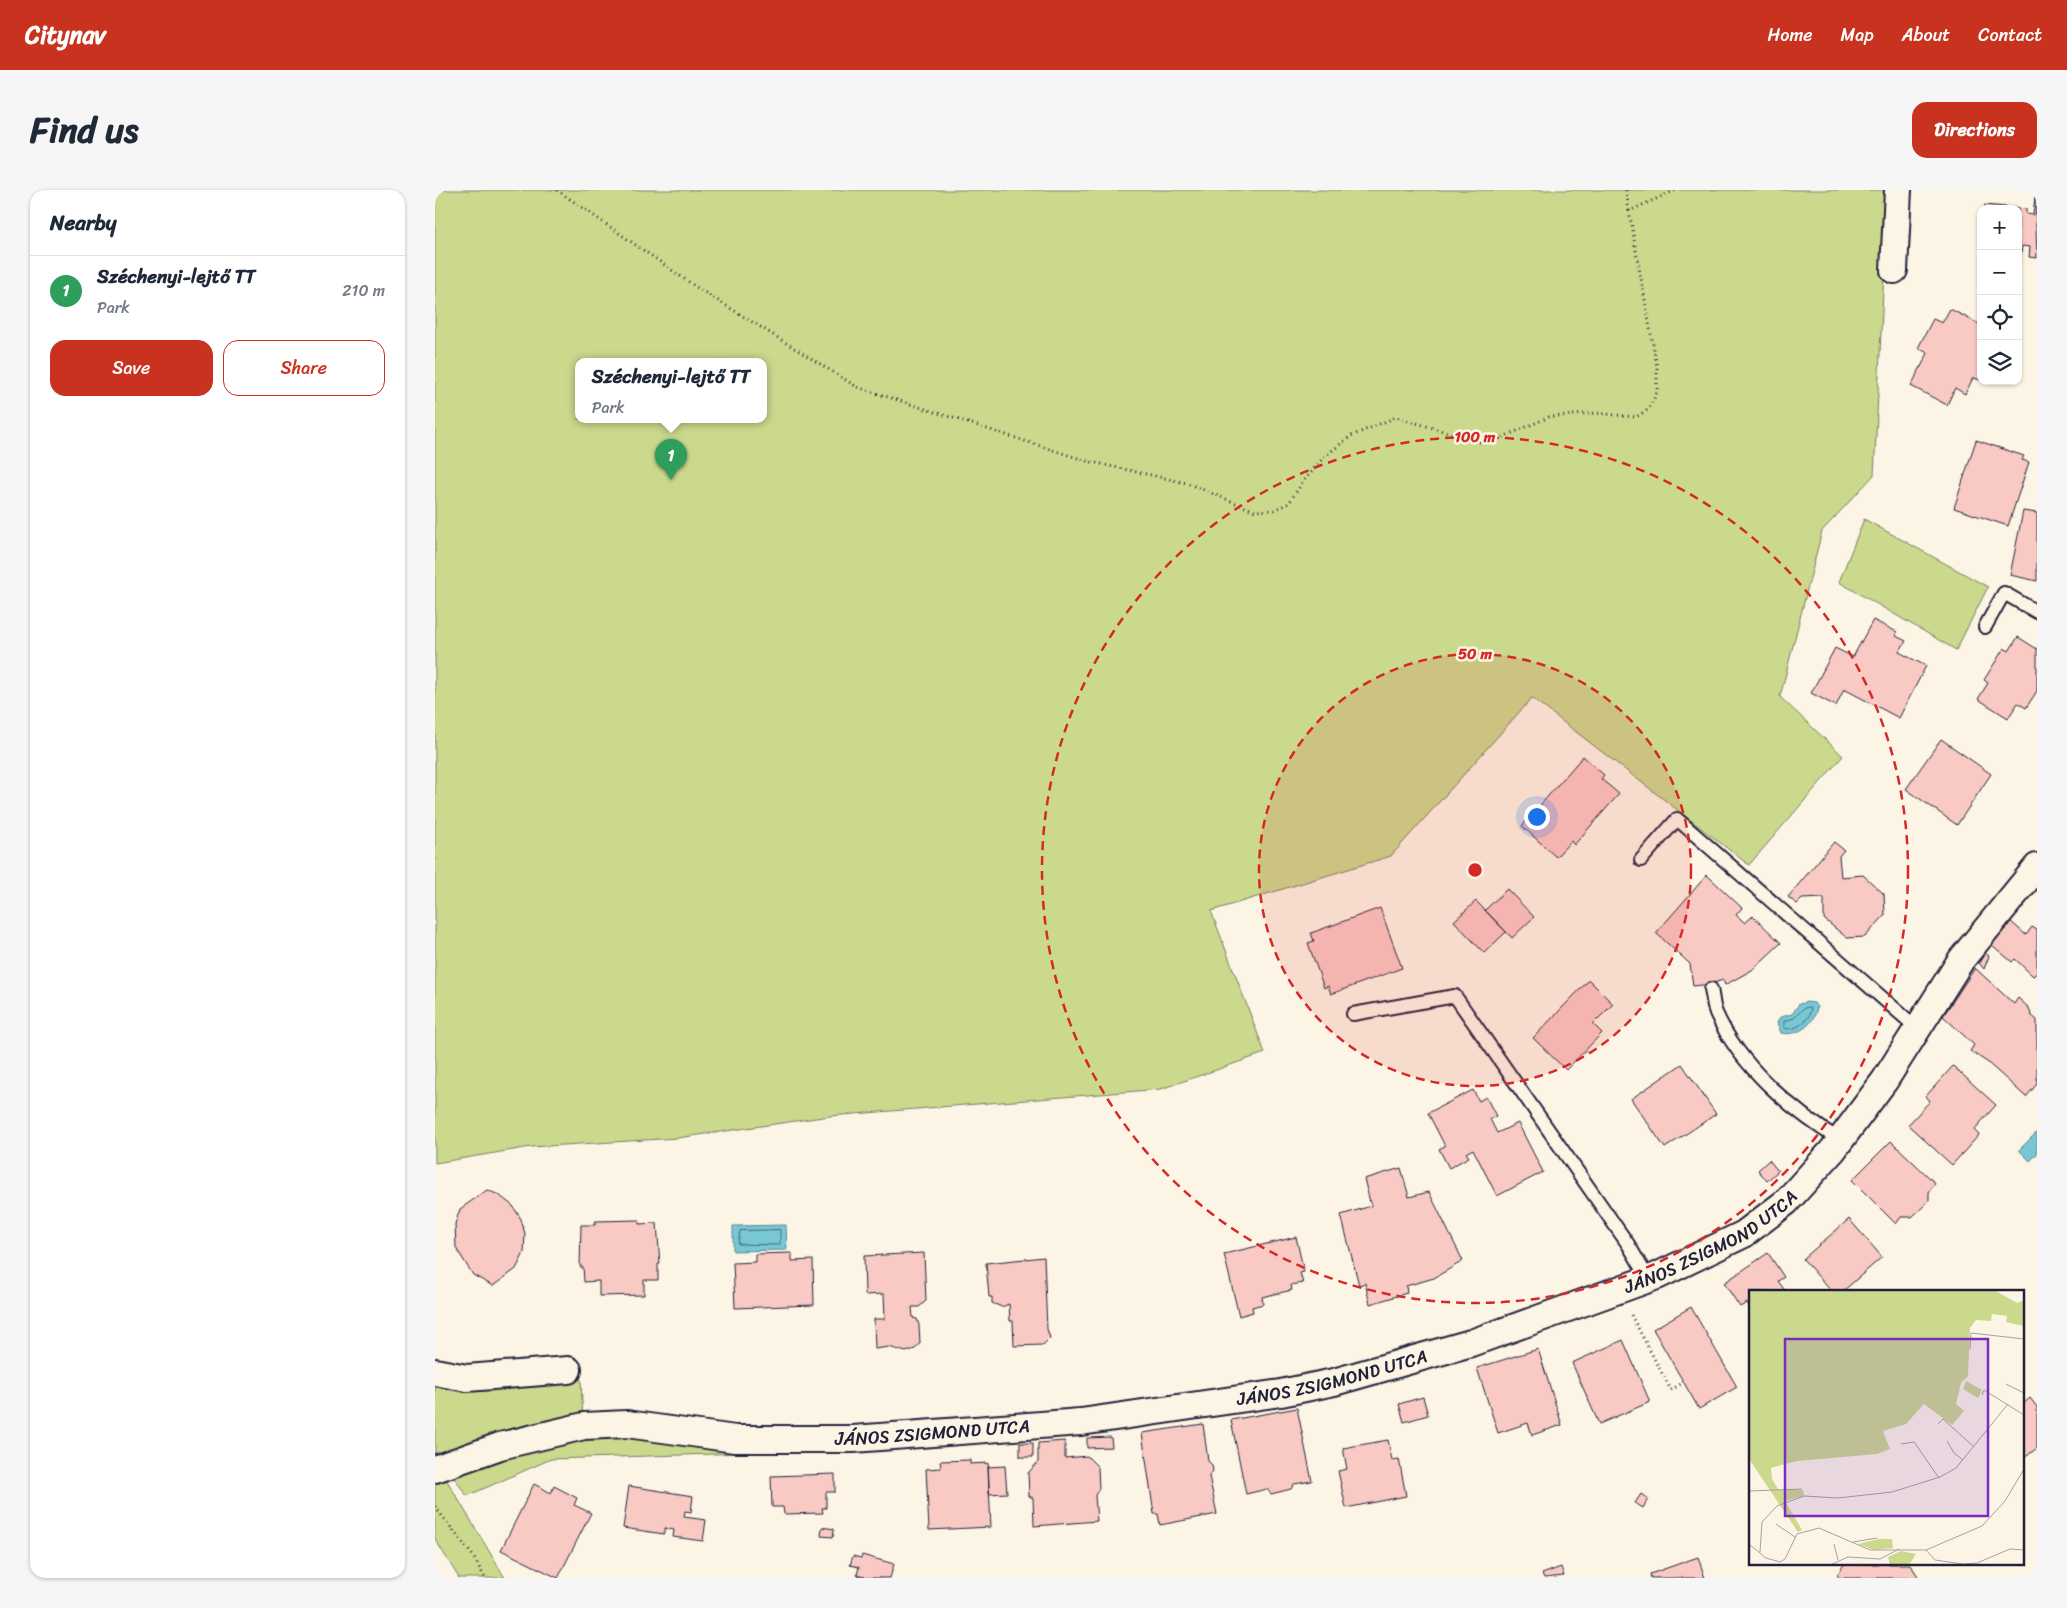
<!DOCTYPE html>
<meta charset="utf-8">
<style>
body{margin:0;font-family:Sriracha,sans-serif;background:#f6f6f7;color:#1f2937}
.controls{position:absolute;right:15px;top:15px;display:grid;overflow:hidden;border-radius:10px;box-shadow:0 1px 4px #0004}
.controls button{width:45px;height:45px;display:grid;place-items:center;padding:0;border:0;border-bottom:1px solid #e0e1e3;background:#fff;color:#1f2937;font:25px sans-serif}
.you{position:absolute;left:1101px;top:626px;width:18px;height:18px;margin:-12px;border:4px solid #fff;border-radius:50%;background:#1a73e8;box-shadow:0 0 0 8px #1a73e833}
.badge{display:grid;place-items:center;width:32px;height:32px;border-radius:50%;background:#c8321e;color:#fff;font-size:16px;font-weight:700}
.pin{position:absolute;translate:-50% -41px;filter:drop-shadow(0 1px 2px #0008)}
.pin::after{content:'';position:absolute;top:26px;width:18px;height:15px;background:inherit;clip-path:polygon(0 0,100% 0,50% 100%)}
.popup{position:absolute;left:140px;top:168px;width:192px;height:65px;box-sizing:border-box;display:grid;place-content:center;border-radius:10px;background:#fff;filter:drop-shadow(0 1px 4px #0005);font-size:16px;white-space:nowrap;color:#747a83}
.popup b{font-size:19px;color:#1f2937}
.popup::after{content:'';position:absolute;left:50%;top:100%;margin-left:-10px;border:10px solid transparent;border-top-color:#fff}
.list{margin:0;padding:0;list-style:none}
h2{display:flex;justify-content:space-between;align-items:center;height:65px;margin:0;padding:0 20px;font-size:21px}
h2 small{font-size:16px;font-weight:400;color:#747a83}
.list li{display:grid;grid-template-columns:32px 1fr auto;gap:15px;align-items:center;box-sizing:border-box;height:70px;padding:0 20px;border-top:1px solid #e0e1e3}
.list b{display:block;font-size:19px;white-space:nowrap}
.list p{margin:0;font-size:16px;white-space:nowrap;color:#747a83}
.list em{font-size:16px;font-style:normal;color:#747a83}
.actions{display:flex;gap:10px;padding:15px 20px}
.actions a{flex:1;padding:11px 0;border:1px solid #c8321e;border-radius:15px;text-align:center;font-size:18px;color:#c8321e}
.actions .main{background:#c8321e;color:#fff}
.icon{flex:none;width:28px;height:28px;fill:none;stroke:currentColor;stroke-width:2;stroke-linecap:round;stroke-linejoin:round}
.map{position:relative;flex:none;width:1602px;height:1388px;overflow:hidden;border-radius:15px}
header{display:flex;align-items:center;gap:30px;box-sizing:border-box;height:70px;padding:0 25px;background:#c8321e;color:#fff}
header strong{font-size:24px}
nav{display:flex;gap:28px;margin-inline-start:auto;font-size:18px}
.intro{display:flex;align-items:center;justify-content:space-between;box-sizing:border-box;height:120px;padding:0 30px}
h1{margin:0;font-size:35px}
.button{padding:12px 22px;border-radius:15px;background:#c8321e;color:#fff;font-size:18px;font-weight:700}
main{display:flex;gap:30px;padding:0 30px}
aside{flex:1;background:#fff;border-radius:15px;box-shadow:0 1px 4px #0004}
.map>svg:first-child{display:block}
.green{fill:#cbd98d;stroke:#767e64;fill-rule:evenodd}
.water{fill:#78c8d4;stroke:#568697}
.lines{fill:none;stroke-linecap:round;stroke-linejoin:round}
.shore{stroke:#446478;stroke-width:1}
.building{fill:#f9c9c3;stroke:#22223b}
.lane-casing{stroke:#22223b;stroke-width:16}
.street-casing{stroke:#22223b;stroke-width:30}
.path{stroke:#22223b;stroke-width:3;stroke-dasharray:1 4;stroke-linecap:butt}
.lane{stroke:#fcf5e5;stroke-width:12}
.street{stroke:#fcf5e5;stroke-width:26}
.ring{fill:none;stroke:#d62828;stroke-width:2.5;stroke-dasharray:9 6}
.labels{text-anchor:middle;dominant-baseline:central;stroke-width:5;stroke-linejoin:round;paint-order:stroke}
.street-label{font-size:18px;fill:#22223b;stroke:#fcf5e5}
.inset-road{fill:none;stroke:#a5a1a1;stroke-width:1}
.view{fill:#7b2cbf;fill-opacity:0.15;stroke:#7b2cbf;stroke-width:2.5}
.inset-edge{fill:none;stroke:#22223b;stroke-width:2.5}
.centre{fill:#d62828;stroke:#fcf5e5;stroke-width:2.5}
.ring-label{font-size:15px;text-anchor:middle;font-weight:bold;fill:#d62828;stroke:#fcf5e5;stroke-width:5;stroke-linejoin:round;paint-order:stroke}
</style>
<header>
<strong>Citynav</strong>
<nav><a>Home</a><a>Map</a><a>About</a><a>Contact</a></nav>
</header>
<div class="intro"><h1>Find us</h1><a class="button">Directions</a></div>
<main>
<aside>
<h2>Nearby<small></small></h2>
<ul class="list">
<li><span class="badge" style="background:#2e9e5b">1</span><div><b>Széchenyi-lejtő TT</b><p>Park</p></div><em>210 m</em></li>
</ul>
<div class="actions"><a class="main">Save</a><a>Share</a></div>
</aside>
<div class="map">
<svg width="1602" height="1388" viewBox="0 0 1602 1388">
<rect width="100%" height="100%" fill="#fcf5e5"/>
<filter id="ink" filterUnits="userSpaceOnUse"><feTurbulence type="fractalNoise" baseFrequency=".02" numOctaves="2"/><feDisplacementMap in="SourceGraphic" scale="10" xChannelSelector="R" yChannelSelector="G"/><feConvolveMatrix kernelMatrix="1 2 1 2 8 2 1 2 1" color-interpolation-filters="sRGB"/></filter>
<g filter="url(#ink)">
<path class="green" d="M0,0h1453l-14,285 -52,56 -42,166 63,59 -94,109 -217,-167 -141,158 -180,55 54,142 -104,36 -331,27 -152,22 -147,9 -96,16zM144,171h184v58h-184z
M1429,329l124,68 -32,63 -117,-68z
M0,1187l35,7 111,-5 2,42 -147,41 69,116h-46l-24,-39z
M149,1241l161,15 2,7 -196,6 -84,37 -15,-21z"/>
<path class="water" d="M1372,812l7,1 3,4c-2,17 -19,30 -36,26l-4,-10 3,-6 12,-3 7,-10z
M1602,942v22l-7,7 -11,-11z
M351,1035l1,25 -54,1v-25z"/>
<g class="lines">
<path class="shore" d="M1373,817l3,1c0,12 -16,24 -27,20v-7l10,-3 9,-9z
M345,1040v15l-42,-1 2,-13z"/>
</g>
<path class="building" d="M1600,7l2,61 -8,-1 1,-10 -8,-1 -2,15h-2v-52h-34l1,-4 41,4v5l7,1z
M1515,119l31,16v55l-8,-2 -8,16 -10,-6 -8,17 -36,-19 17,-33 -10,-5 15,-29 9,4z
M1541,250l48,16 -2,4 7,2 -21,64 -54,-18z
M1588,321l14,2v68l-27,-6z
M1438,430l24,12 -1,4 10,5 -7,11 27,14 -27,52 -55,-29 -8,17 -25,-13 24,-45 18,9z
M1583,447l19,12v42l-11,17 -8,-5 -10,15 -30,-19 10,-16 -4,-3 20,-32 5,3z
M1506,549l50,35 -34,51 -51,-36z
M1148,566l21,19 -3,4 18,15 -45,51 -3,-4 -15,16 -34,-31z
M1399,652l10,8 -5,6 2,21 22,-2 21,19 1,21 -20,22 -18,1 -23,-19v-21l-22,1 -5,5 -9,-7z
M1272,685l35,33 -6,7 9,8 8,-7 28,27 -29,27 -27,15 -2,-5 -12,4 -18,2 -3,-22 -34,-31z
M1072,699l27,28 -22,21 -27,-28z
M1041,711l30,31 -22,21 -30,-32z
M945,718l22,60 -71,26 -3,-8 -4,2 -16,-45 6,-2 -3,-8z
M1574,730l17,15 6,-8 5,3v43l-4,3 -18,-17 -3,3 -20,-17z
M1550,763l4,3 -5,13 -5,-6z
M1540,778l39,36 4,-6 11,10 2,7 6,5v64l-11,13 -39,-35 -17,-11 4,-6 -31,-29z
M1154,790l24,24 -20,20 9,9 -36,37 -33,-32z
M1247,874l34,50 -51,34 -34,-49z
M1518,876l43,39 -22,25 5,5 -27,30 -44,-40 22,-24 -4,-5z
M1038,900l6,11 7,-4 10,19 -6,3 7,14 21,-10 25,49 -46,24 -24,-47 -7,4 3,4 -20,11 -10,-19 6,-3 -17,-33z
M1456,951l44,42 -6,9v9l-17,16h-11l-5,7 -44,-44z
M1334,970l9,11 -11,10 -9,-11z
M966,978l8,29 20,-5 34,69 -29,17 -28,8 1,7 -37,11 -5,-21 -6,2 -18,-70 30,-9 -7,-27z
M52,1000l12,5 14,11 8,13 4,15 -1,19 -8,16 -23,17 -20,-11 -17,-27 -1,-24 5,-15z
M1414,1029l33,38 -40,35h-10l-29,-33z
M204,1030v4l18,-1 3,41h-2v16h-14v15l-45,1v-15l-15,1 -1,-15h-3l1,-42h14v-4z
M861,1047l8,35 -4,1 3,10 -12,2 1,5 -30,7 1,7 -11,3 1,5 -14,4 -15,-62z
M357,1063v8l21,-1 1,45 -79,3 -2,-45 22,-1v-8z
M489,1063l2,48 -7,6h-7l1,11 4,1 2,6 1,18 -5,6 -9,3 -17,-5 -14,2 -1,-30h11l-1,-25 -19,1 -1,-39z
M1333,1063l16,24 -6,4 8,11h-35v17l-4,-6 -7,4 -16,-24z
M609,1067l3,72 3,9 -7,7 -29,1 -1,-25h-3l-1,-17 -7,3 -10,-4v-6h-3l-3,-34z
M1256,1117l46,80 -38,22 -46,-80z
M1188,1150l27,62 -51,22 -27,-61z
M1103,1159l24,76 -30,10 -4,-12 -30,10 -21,-65z
M988,1207l5,18 -24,7 -5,-18z
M1595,1208l7,9v41l-14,11v-55z
M862,1218l15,73 -18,3 -3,5 -20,5 -4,-5 -21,5 -15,-74z
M768,1234l5,37 4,4 1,6 -4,5 8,38 -57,11 -2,-11h-4l-12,-81z
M676,1247l1,10 -25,1v-10z
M953,1250l4,20 7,-1 7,37 -60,12 -8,-37 9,-2 -4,-21z
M630,1251v17l22,-2 11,11 1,22 -4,6 2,26 -63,5 -1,-28 -4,-2 -1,-23 10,-11v-19z
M585,1253h13v14h-13z
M535,1270v4l18,-1 3,64 -62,3 -3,-61 15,-1 -1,-7z
M570,1276l2,27 -18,1 -1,-27z
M400,1284v18h-9v16h-4l1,5 -39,1 -1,-7h-11l-1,-31z
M99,1294l17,9 3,-7 23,12 -3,7 17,8 -33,65 -57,-28z
M194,1296l64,10 -2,16 -6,-1 -1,6 22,3 -3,21 -30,-4 1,-7 -9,-2 -1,6 -41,-6z
M1206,1304l7,5 -5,9 -8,-5z
M387,1337l12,2 -1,8 -12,-1z
M427,1365l32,9 -4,14h-22l-11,-3 2,-8 -9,-2 3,-9 8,2z
M1263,1367l7,21h-54l-1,-4z
M1409,1374h66l9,14h-79l-3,-3z
M1126,1377l3,9 -20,2 -2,-4z"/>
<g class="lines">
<defs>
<path id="lane" d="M1550,437l19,-34 33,19
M1206,670l36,-41 241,210
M1276,799c2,8 2,19 6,26 23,51 75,96 123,125
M918,824l102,-18 173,248 20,34"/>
<g id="street">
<path d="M1459,80l4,-80"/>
<path d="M0,1182l32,6 101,-8"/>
<path id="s1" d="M0,1279l65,-23 84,-20 43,-2 108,15h118l228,-17 200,-29 53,-11 137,-39 186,-67 87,-42 42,-32 47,-52 52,-70 76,-120 76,-93"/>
</g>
</defs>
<use href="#lane" class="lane-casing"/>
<use href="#street" class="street-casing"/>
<path class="path" d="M122,0l139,97 161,100 230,74 100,22 68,28 19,-1 15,-7 15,-23 21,-24 26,-20 45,-19 91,27 62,-27 47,-4 40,4 13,-8 8,-17v-25l-28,-156 47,-21
M1191,0l3,21
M1196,1125l40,75 13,-8
M0,1317l38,49 12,22"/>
<use href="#lane" class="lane"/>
<use href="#street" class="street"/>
</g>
</g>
<circle cx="1040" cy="680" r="216" fill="#d62828" fill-opacity=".12"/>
<g class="ring">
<circle cx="1040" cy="680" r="216"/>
<circle cx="1040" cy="680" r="433"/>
</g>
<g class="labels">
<g class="street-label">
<text stroke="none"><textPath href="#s1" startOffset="1314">JÁNOS ZSIGMOND UTCA</textPath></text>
<text stroke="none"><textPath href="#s1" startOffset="909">JÁNOS ZSIGMOND UTCA</textPath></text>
<text stroke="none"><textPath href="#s1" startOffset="505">JÁNOS ZSIGMOND UTCA</textPath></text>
</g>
</g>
<g transform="translate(1314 1100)">
<rect width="275" height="275" fill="#fcf5e5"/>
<path d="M0,0h245l23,13 7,-3v26l-18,-4 1,-6 -15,-2 -1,7 -15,-1 -6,8 -2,48 -7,7 -5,21 8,7 -12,14 -28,-21 -18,20 -23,7 7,18 -13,5 -80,7 -26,7 1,11 6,10 25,1 1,6 -19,5 17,29 -4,2 -49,-73zM217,91l16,9 -4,8 -15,-9zM130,249h13l1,9 -19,2 -16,-6zM152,261l15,3 -7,11h-19l-2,-8z" fill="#cbd98d"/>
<path class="inset-road" d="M221,59l1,-16 53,6M257,94l18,9M233,105l2,-5 40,25M189,134l5,-5 30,27M198,151l7,12 9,7M152,154l13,-2 25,36M0,201l53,-2M27,234l19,13M104,252l24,-4M0,254l17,14 14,4 5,-3 12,-25 22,-6 51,22h56l9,10 28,4 14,-1 33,-14 14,1M85,254l4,16M177,260l56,-24 23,-25 19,-32M11,262l2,-30 15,-16 27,-10 34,2 54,-6 48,-15 16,-9 52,-64M81,275l18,-8 32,2 19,-10"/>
<path class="view" d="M36,49h203v177h-203z"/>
<rect width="275" height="275" class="inset-edge"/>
</g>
<circle cx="1040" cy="680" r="8" class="centre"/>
<g class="ring-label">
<text x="1040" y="252">100 m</text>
<text x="1040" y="469">50 m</text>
</g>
</svg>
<div class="controls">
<button>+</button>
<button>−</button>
<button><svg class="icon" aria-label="locate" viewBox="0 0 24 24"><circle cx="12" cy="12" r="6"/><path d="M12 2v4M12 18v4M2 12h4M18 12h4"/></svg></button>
<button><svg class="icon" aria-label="layers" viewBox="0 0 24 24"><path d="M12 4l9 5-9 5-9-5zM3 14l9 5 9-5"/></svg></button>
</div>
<div class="you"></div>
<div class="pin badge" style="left:236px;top:290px;background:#2e9e5b">1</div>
<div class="popup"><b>Széchenyi-lejtő TT</b>Park</div>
</div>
</main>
